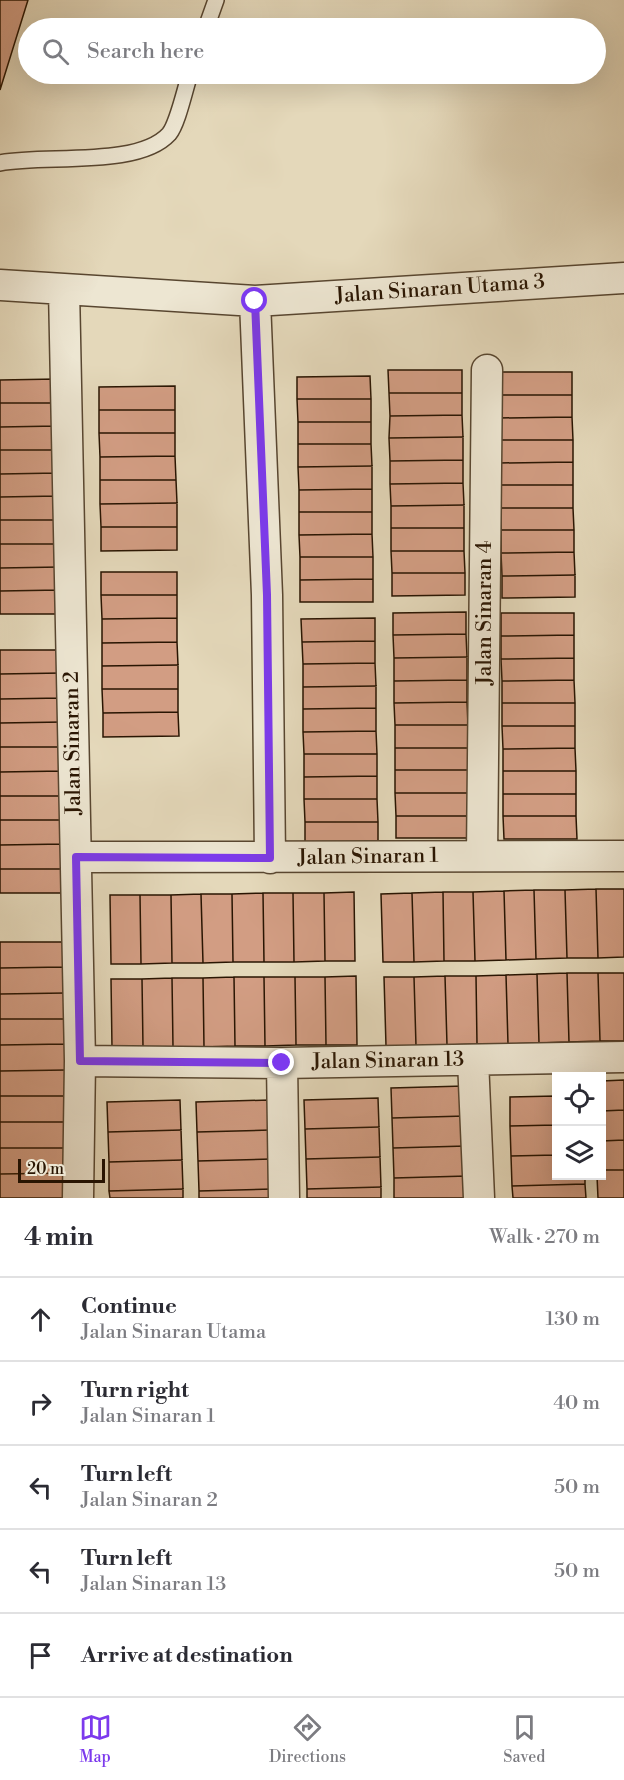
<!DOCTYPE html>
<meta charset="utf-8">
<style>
body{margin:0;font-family:"Libre Bodoni",serif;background:#f7f7f7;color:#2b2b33}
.controls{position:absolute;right:18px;bottom:18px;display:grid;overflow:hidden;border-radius:0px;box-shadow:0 6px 24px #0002}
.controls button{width:54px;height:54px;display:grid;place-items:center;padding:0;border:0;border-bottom:2px solid #e1e1e2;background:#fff;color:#2b2b33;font:30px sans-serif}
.scale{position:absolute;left:18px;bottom:15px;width:87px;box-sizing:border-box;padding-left:6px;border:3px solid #291502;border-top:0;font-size:16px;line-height:21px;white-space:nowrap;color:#291502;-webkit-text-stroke:4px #ede6d2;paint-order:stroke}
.stop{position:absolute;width:18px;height:18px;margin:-14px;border:4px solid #7c3aed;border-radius:50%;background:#fff}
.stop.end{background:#7c3aed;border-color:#fff;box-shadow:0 2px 6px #0008}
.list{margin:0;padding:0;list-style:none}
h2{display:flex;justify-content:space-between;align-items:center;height:78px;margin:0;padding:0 24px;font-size:26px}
h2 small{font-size:20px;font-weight:400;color:#7c7c81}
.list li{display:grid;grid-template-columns:39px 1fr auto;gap:18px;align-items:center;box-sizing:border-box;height:84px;padding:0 24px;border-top:2px solid #e1e1e2}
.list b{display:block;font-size:22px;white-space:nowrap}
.list p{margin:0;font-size:20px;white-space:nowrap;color:#7c7c81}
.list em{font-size:20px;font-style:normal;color:#7c7c81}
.icon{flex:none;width:33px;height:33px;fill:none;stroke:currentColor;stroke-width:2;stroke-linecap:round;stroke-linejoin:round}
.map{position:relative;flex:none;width:624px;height:1198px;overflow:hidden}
.search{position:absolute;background:#fff;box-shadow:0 6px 24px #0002;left:18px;right:18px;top:18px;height:66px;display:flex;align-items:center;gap:15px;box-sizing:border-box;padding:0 21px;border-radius:33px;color:#7c7c81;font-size:22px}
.sheet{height:498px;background:#fff}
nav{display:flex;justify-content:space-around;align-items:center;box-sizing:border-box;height:84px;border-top:2px solid #e1e1e2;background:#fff;font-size:16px;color:#7c7c81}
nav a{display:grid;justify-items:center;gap:3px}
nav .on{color:#7c3aed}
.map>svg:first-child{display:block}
.building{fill:#d29d83;stroke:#291502;stroke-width:1.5}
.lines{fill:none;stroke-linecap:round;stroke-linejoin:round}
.service-casing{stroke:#584630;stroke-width:18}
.minor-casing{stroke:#584630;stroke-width:33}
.service{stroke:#ede6d2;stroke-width:15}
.minor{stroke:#ede6d2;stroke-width:30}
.route{stroke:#7c3aed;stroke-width:8}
.labels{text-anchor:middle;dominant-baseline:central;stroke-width:6;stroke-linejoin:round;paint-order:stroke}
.street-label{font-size:21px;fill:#291502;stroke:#ede6d2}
</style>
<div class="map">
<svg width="624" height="1198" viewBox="0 0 624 1198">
<rect width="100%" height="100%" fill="#e4d8ba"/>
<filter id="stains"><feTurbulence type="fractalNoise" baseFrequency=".00333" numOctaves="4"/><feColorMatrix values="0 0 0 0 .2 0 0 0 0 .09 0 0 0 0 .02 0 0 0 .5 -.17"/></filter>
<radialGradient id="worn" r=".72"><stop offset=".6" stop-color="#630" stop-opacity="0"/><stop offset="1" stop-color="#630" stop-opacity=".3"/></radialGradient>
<path class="building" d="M0,0h28l-28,90z
M388,370h74v23h-73z
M499,372h73v23h-73z
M370,376l1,23h-74v-22z
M57,379v24h-57v-23z
M175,386v24h-76v-23z
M389,393h73v22l-72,1z
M499,395h73v22l-73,1z
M297,399h74v23h-73z
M0,403h57v23l-57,1z
M99,410h76v23h-76z
M462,415l1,22 -74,1 1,-22z
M572,417l1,23h-74v-22z
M298,422h73v22h-73z
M57,426l1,24h-58v-23z
M99,433h76v23l-75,1z
M463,437v23l-73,1 -1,-23z
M499,440h74v22l-73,1z
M298,444h73l1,22 -74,1z
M0,450h58v23l-58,1z
M175,456l1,24h-76v-23z
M463,460v23l-73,1v-23z
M573,462v23h-72l-1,-22z
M372,466v23l-73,1 -1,-23z
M58,473v23l-58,1v-23z
M100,480h76l1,23 -77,1z
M463,483l1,22 -73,1 -1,-22z
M501,485h72v23h-73z
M372,489v23h-73v-22z
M58,496l1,24h-59v-23z
M177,503v24h-76l-1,-23z
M464,505v23h-73v-22z
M500,508h73l1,22h-73z
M299,512h73v22l-73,1z
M0,520h59v24h-59z
M101,527h76v23l-76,1z
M391,528h73v23h-73z
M501,530h73v22l-73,1z
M372,534l1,23h-73l-1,-22z
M0,544h59l1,23 -60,1z
M391,551h73l1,22h-73z
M574,552l1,23 -73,1 -1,-23z
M300,557h73v22l-73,1z
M60,567v23l-60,1v-23z
M101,572h76v23h-76z
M392,573h73v22l-73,1z
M575,575v22l-73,1v-22z
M373,579v23h-73v-22z
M60,590v24h-60v-23z
M101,595h76v23l-75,1z
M466,612v22l-73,1v-22z
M501,613h73v22l-73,1z
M177,618v24l-75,1v-24z
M375,618v23l-73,1 -1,-23z
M466,634l1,23 -73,1 -1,-23z
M574,635v23l-73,1v-23z
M375,641v22l-72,1 -1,-22z
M177,642l1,23 -76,1v-23z
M0,650h61l1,23 -62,1z
M467,657v23l-73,1v-23z
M574,658v22l-72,1 -1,-22z
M375,663l1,23 -73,1v-23z
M178,665v24h-76v-23z
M62,673v25l-62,1v-25z
M467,680v22l-73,1v-22z
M574,680l1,23h-73v-22z
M376,686v22l-73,1v-22z
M102,689h76v23l-75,1z
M62,698l1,24 -63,1v-24z
M467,702l1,23h-73l-1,-22z
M502,703h73v23h-73z
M376,708v23l-73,1v-23z
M178,712l1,24 -76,1v-24z
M63,722v25h-63v-24z
M395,725h73v23h-73z
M502,726h73v22l-72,1z
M376,731l1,23h-73l-1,-22z
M0,747h63v24l-63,1z
M395,748h73v22h-73z
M575,748l1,23h-73v-22z
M304,754h73v22l-73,1z
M395,770h73l1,23h-74z
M63,771v25h-63v-24z
M503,771h73v23h-73z
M377,776v23h-73v-22z
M395,793h74v23h-73z
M503,794h73v22h-73z
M0,796h63l1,24h-64z
M304,799h73l1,23h-73z
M396,816h73v22h-73z
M503,816h73l1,23h-73z
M0,820h64v24l-64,1z
M305,822h73v22h-73z
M64,844v25h-64v-24z
M0,869h64l1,24h-65z
M596,889l2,69h-31l-2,-68z
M596,889h28v68l-26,1z
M534,890l2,69 -30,1 -2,-69z
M534,890h31l2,68 -31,1z
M504,891l2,69 -31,1 -2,-69z
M354,892l1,69h-30l-1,-68z
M443,892h30l2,69h-31z
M443,892l1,69 -30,1 -2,-69z
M263,893l1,69h-31l-1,-68z
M263,893h30l1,69h-30z
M293,893h31l1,68 -31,1z
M412,893l2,69h-31l-2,-68z
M201,894l2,69h-31l-1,-68z
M201,894h31l1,68 -30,1z
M110,895h30l1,69h-30z
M140,895h31l1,68 -31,1z
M0,942h64v25l-64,1z
M64,967l1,26 -65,1v-26z
M567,973h31l2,68 -31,1z
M567,973l2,69 -30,1 -2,-69z
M598,973h26v68h-24z
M537,974l2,69 -31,1 -2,-69z
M506,975l2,69h-31l-1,-68z
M356,976l1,69h-31l-1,-68z
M445,976h31l1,68 -30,1z
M445,976l2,69 -31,1 -2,-69z
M234,977h30l1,69h-30z
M234,977l1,69 -31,1 -1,-69z
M264,977h31l1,68 -31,1z
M295,977h30l1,68h-30z
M384,977h30l2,69h-30z
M172,978h31l1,69h-31z
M172,978l1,69h-30l-1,-68z
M111,979h31l1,68 -31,1z
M65,993v26h-65v-25z
M0,1019h65v25l-65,1z
M65,1044l1,26 -66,1v-26z
M66,1070v26h-66v-25z
M624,1080v30l-22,1v-30z
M464,1086l1,30 -73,2 -1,-30z
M0,1096h66v26h-66z
M556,1096v29l-46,1v-29z
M378,1098l1,29 -74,2 -1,-29z
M180,1100l1,30 -73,2 -1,-30z
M269,1100l1,30 -73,2 -1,-30z
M624,1110v30l-22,1v-30z
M465,1116l1,30 -73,2 -1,-30z
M0,1122h66v26h-66z
M556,1125v30l-45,1 -1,-30z
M379,1127l1,30 -74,2 -1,-30z
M181,1130l1,30 -73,2 -1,-30z
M270,1130l1,29 -73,2 -1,-29z
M624,1140v30h-22v-29z
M466,1146l1,30 -73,2 -1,-30z
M0,1148h66l1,25 -67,1z
M556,1155v21h29v8l-73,2 -1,-30z
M380,1157l1,30 -74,2 -1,-30z
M271,1159l1,30 -73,2 -1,-30z
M182,1160l1,29 -74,2v-29z
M602,1170h22v28h-26l-1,-22h5z
M67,1173v25h-67v-24z
M467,1176l1,22h-74v-20z
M585,1184l1,14h-73l-1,-12z
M381,1187v11h-74v-9z
M183,1189v9h-73l-1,-7z
M272,1189v9h-73v-7z"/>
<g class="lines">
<defs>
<path id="service" d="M206,28l10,-28
M0,163c45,-9 138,5 169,-29 9,-11 16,-46 21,-60"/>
<path id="minor" d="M0,285l255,16 369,-23
M64,289l16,772 -2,137
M255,301l12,294 3,263
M482,856l5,-486
M76,857l548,-1
M473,1060l6,138
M80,1061l202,2 342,-6
M282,1063l2,135"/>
</defs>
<use href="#service" class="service-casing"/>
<use href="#minor" class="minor-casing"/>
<use href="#service" class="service"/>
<use href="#minor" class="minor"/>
</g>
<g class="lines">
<path class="route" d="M255,301l12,294 3,263 -194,-1 4,204 202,2"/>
</g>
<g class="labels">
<g class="street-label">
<text transform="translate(440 289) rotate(-4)">Jalan Sinaran Utama 3</text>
<text transform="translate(485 613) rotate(-90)">Jalan Sinaran 4</text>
<text transform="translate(73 743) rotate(-91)">Jalan Sinaran 2</text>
<text transform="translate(368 857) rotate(-1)">Jalan Sinaran 1</text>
<text transform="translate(388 1061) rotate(-1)">Jalan Sinaran 13</text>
</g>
</g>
<rect width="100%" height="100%" filter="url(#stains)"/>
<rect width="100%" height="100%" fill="url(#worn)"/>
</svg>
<div class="controls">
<button><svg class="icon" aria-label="locate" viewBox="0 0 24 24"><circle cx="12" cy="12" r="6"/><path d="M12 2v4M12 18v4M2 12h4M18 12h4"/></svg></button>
<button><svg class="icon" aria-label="layers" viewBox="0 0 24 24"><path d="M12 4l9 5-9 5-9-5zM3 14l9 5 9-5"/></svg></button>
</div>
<div class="scale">20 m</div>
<div class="stop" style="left:255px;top:301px"></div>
<div class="stop end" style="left:282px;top:1063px"></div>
<div class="search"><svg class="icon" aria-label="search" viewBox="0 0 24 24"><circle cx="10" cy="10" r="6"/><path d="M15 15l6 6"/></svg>Search here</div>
</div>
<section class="sheet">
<h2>4 min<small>Walk · 270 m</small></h2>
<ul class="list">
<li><svg class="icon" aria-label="ahead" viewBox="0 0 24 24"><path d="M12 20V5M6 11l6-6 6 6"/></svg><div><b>Continue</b><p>Jalan Sinaran Utama</p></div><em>130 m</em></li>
<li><svg class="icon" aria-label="right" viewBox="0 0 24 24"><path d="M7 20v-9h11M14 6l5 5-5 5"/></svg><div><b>Turn right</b><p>Jalan Sinaran 1</p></div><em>40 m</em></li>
<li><svg class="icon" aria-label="left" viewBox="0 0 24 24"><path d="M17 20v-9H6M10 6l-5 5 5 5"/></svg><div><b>Turn left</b><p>Jalan Sinaran 2</p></div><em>50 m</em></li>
<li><svg class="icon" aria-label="left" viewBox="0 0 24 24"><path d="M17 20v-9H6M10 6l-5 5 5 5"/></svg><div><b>Turn left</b><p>Jalan Sinaran 13</p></div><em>50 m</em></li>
<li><svg class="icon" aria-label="arrive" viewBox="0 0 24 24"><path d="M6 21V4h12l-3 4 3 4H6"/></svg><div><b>Arrive at destination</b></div></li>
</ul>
</section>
<nav>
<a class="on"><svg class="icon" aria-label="map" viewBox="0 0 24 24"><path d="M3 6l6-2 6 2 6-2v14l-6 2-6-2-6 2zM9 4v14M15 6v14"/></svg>Map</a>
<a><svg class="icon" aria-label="directions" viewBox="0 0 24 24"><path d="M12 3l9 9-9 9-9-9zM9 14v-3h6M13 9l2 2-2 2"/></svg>Directions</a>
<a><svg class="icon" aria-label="saved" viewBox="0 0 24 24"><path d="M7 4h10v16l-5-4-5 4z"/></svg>Saved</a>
</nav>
